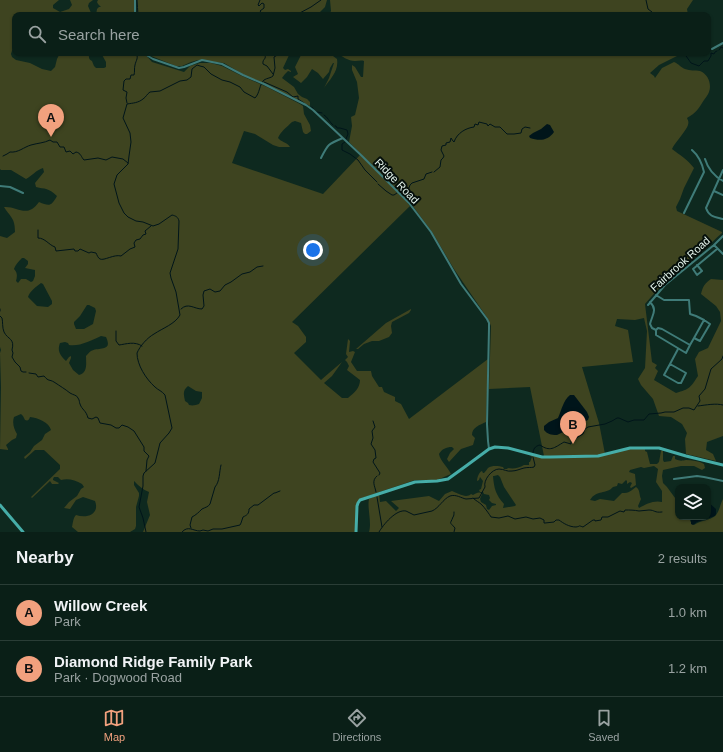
<!DOCTYPE html>
<meta charset="utf-8">
<style>
body{margin:0;font-family:Helvetica,sans-serif;background:#132720;color:#f1f3f6}
.controls{position:absolute;right:12px;bottom:12px;display:grid;overflow:hidden;border-radius:8px;box-shadow:0 1px 3px #0004}
.controls button{width:36px;height:36px;display:grid;place-items:center;padding:0;border:0;border-bottom:1px solid #2a3d36;background:#0a1f17;color:#f1f3f6;font:20px sans-serif}
.you{position:absolute;left:313px;top:250px;width:14px;height:14px;margin:-10px;border:3px solid #fff;border-radius:50%;background:#1a73e8;box-shadow:0 0 0 6px #1a73e833}
.badge{display:grid;place-items:center;width:26px;height:26px;border-radius:50%;background:#f2a17e;color:#111;font-size:13px;font-weight:700}
.pin{position:absolute;translate:-50% -33px;filter:drop-shadow(0 1px 2px #0008)}
.pin::after{content:'';position:absolute;top:21px;width:14px;height:12px;background:inherit;clip-path:polygon(0 0,100% 0,50% 100%)}
.list{margin:0;padding:0;list-style:none}
h2{display:flex;justify-content:space-between;align-items:center;height:52px;margin:0;padding:0 16px;font-size:17px}
h2 small{font-size:13px;font-weight:400;color:#99a2a1}
.list li{display:grid;grid-template-columns:26px 1fr auto;gap:12px;align-items:center;box-sizing:border-box;height:56px;padding:0 16px;border-top:1px solid #2a3d36}
.list b{display:block;font-size:15px;white-space:nowrap}
.list p{margin:0;font-size:13px;white-space:nowrap;color:#99a2a1}
.list em{font-size:13px;font-style:normal;color:#99a2a1}
.icon{flex:none;width:22px;height:22px;fill:none;stroke:currentColor;stroke-width:2;stroke-linecap:round;stroke-linejoin:round}
.map{position:relative;flex:none;width:723px;height:532px;overflow:hidden}
.search{position:absolute;background:#0a1f17;box-shadow:0 1px 3px #0004;left:12px;right:12px;top:12px;height:44px;display:flex;align-items:center;gap:10px;box-sizing:border-box;padding:0 14px;border-radius:8px;color:#99a2a1;font-size:15px}
.sheet{height:164px;background:#0a1f17}
nav{display:flex;justify-content:space-around;align-items:center;box-sizing:border-box;height:56px;border-top:1px solid #2a3d36;background:#0a1f17;font-size:11px;color:#99a2a1}
nav a{display:grid;justify-items:center;gap:2px}
nav .on{color:#f2a17e}
.map>svg:first-child{display:block}
.green{fill:#3e4420;fill-rule:evenodd}
.water{fill:#00151a}
.lines{fill:none;stroke-linecap:round;stroke-linejoin:round}
.stream{stroke:#00151a;stroke-width:1}
.street{stroke:#3f7b78;stroke-width:2}
.secondary{stroke:#46ada8;stroke-width:3}
.labels{text-anchor:middle;dominant-baseline:central;stroke-width:4;stroke-linejoin:round;paint-order:stroke}
.street-label{font-size:11px;fill:#e3f3eb;stroke:#050f0b}
</style>
<div class="map">
<svg width="723" height="532" viewBox="0 0 723 532">
<rect width="100%" height="100%" fill="#0e291f"/>
<path class="green" d="M0,0h59l-6,5v3l7,4 9,-3 3,-4 -2,-5h23l-4,3 -1,3 4,9h-77c0,13 1,26 -4,39l1,3 4,3 14,3 12,6 9,2 4,-4 2,-8 3,-6h29c0,4 -1,6 3,8l2,5 2,2h8l2,-1v-5l-5,-9h43l8,9 32,10 6,-6 10,-3h11l11,3 20,10 25,11 33,17 3,2 1,8 6,11 1,6 -4,3h-2l-2,-2 -2,-9 -6,-2 -3,1c-5,5 -11,9 -14,16 3,4 9,4 12,9h-11l-6,-2 -18,-11 -11,-3 -12,32 91,31 37,-39 46,46 4,5 -118,116 6,4 8,11v5l-12,11 27,27 8,-7 13,-11 -10,14 -8,7 18,15h6c6,-5 12,-10 12,-18l-13,-10 2,-4 -2,-4 -2,-2 3,-3 -2,-3 2,-15 2,2 -1,11 4,-1 2,1 -4,10 6,9h14l1,5 7,11h3l2,5 11,5v4l6,3 8,15 79,-60 -2,63c-6,3 -14,5 -14,13l3,3 -2,7 -12,4 -12,13 -2,-3 3,-6 4,-4 -2,-2c-6,0 -10,2 -13,7 1,7 9,13 12,20l-14,6h-22l-56,19 -4,33h-212l7,-17 -3,-13 2,-10c-6,-2 -11,-7 -15,-11v4l5,8v3l-3,11v19l-1,3 -5,3h-52l-6,-5c1,-4 1,-9 4,-12 11,4 24,-1 19,-14l-12,-4 -7,3 -6,9 -6,-1 5,-6 8,-6 4,-7 3,-2 -2,-3c-7,-4 -14,-6 -21,-4l-3,-3h-4l-1,2v1l6,3 -1,1h-6l-2,-3 -18,17 -1,-1 29,-28v-4l-16,-15h-9l-10,9 -1,-2 6,-5 4,-6 8,-6 3,-6 6,-4c-2,-8 -13,-12 -21,-13 -1,3 -2,4 -5,3l-2,-4 -2,-2 -7,3c-2,6 0,12 3,17l-1,4 -4,2 -6,5 2,4v1l-8,-1 1,-62 -1,-34 1,-3 -1,-3v-111l7,2 8,-6c0,-14 -4,-14 -11,-25 14,-1 23,12 35,-5 10,4 12,5 18,-6 -8,-8 -12,-7 -21,-9l-1,-4 9,-11 -1,-4c-7,2 -11,8 -17,11l-15,-9h-10l-1,-1zM22,258h2l4,3v3l-3,4 10,2v6l-2,5 -2,1 -5,-3h-5l-3,4 -2,-2c1,-4 2,-8 -2,-12 2,-5 4,-7 8,-11zM41,283l2,1 9,17v3l-4,3 -11,-1 -9,-9c2,-6 8,-10 13,-14zM87,305h2l6,3 1,3 -3,13 -9,5h-8l-2,-5v-2l6,-6zM101,336l5,1c7,15 -7,10 -15,14 -2,1 -3,3 -5,5 0,7 2,17 -7,19l-6,-5 -4,-7 2,-5v-2l-2,1 -3,4c-6,-6 -9,-10 -6,-18l5,-1 3,1 1,2c10,2 23,-5 32,-9zM188,386l8,5 6,1v6l-3,6c-3,1 -6,2 -10,1l-1,-2 -3,-2c-1,-6 -3,-10 3,-15z
M98,0h36l1,8 -2,7h-37l1,-6 2,-2h2l-3,-3 -1,-2z
M137,0h190l-2,7 -8,8h-180z
M330,0h363l-6,9 1,6h-359l2,-4z
M148,53h142l-7,15 2,2 3,-1 3,2v1l-3,-1 -3,3 -3,4 12,9 4,7 4,3 5,2 3,3v4l-40,-20 -24,-10 -22,-13 -26,-3 -7,2 -9,4h-6l-25,-10z
M302,53h27l8,6c2,12 -7,20 -13,29l5,-10 5,-15h-1l-3,5 -1,4 -6,7 -5,-6 -6,-4 -5,8 -6,6 -8,-6 5,-3 -3,-7z
M336,53h347l-24,12 -9,8 4,3 1,2 7,-10 12,-6c5,2 6,5 11,7 5,2 10,1 15,2 8,3 12,13 9,21 -1,3 -3,5 -5,8 -5,8 -8,13 -17,18 1,3 2,3 1,7 -1,4 -12,17 -15,22l-1,2c8,6 16,11 22,19l-10,20 -4,11 -4,8 1,4 45,21v1c-6,5 -12,12 -19,17 -21,18 -40,32 -58,54l7,58 5,3 -2,3 3,3 -4,9 22,13c14,-4 14,-5 22,-17l-3,-17 4,-7 9,-4 13,-27 -1,-9 -4,-6 -15,-12c2,-8 4,-11 10,-15l12,1v156l-16,6 -1,8 7,4 3,7 -30,-7 -1,-15 2,-6 -5,-9 -11,-7 -12,-1 -6,-17 -12,-14 -3,-6 7,-11 2,-37 -3,-13 -9,2 -18,-1 -2,7 13,4 5,32 -51,5 17,56 6,31 -7,1 -54,1 -14,-69 -41,2 2,-63 -3,-7 -34,-50 -22,-37 -20,-27 -63,-63 3,-16 -1,-9 4,-2 4,-17 -2,-16 -5,-12v-5l3,2 6,10h2l1,-16c-3,-1 -6,0 -9,0 -7,0 -13,-5 -19,-8z
M411,309v1l-2,3 -17,9 -1,4 1,7 -3,4 -10,4h-7l-8,3 -6,5h-2l30,-26z
M626,449h19v2l2,1 3,12h7l2,-2 2,-11 2,-1v10l1,2 7,-1 2,-5h2v3c5,2 6,2 11,1 6,0 13,1 18,4l1,4 -3,2 -8,-4h-13l-18,4 -1,6 1,7 4,4 11,15v15h13l-1,4 4,4c6,-5 16,-4 22,-10 4,-5 4,-11 7,-16v33h-354c3,-10 -2,-24 0,-33l10,-5 1,8 6,-1 10,10 3,-3 -8,-7 38,-5 10,5 6,-7 7,-3c6,2 14,8 19,3l2,1c4,-2 6,-4 9,-1l-2,5 1,3 5,3 1,4 2,1 3,-4 4,-1v-1l-4,-1 -3,-3 1,-2 -1,-3 -5,-1 -1,-2h-3l-1,-2 2,-1 2,-8 -3,-4 -1,3 -2,1c0,-3 2,-9 5,-10l1,2h1c2,-2 3,-4 4,-5 4,-3 11,-2 15,-1l1,2h3l1,-1c6,1 11,0 16,-3h5v-3h1l2,-5 -2,-2 12,2h50zM654,466l4,3 -2,13 6,9v11c-8,-2 -16,2 -23,6l-1,-2 3,-7c-2,-4 -1,-10 -5,-12 -6,4 -6,6 -14,6l-8,8 -14,-2 -5,2 -5,-1c7,-11 16,-5 23,-13l4,-1 1,-3 4,1 4,-4 1,1v3l3,-2 2,1 -2,4 1,1 5,-3 -1,-11 -6,-2 1,-2 11,-3 3,1zM498,475l2,2 4,10 12,18 -1,1 -12,2 1,-4c-8,-9 -10,-15 -11,-28h1z"/>
<path class="water" d="M547,124l3,1 4,7c-6,9 -15,9 -24,6l-1,-2 4,-3 8,-4z
M570,395h4l13,17 2,5 -1,3 -31,15c-6,0 -10,-1 -13,-5v-4l5,-4 9,-4c4,-9 5,-17 12,-23z
M708,502l8,7v5l-1,2 -18,6 -4,3 -2,-1v-7h17z"/>
<g class="lines">
<path class="stream" d="M137,0c0,5 1,10 1,15
M260,0l-2,5 1,1 3,-3 2,1v4l-4,3 3,4
M646,0l2,9 4,3v3
M296,15l15,-8 10,-7
M719,50l2,-3 2,1
M264,53c4,7 -2,5 -1,11l4,2 6,8
M684,53l7,10 8,3 5,-5h4l3,-5v-3l3,1 1,-2 2,-1
M264,82l23,10 6,5 5,-1v3l6,4
M127,103l-1,-5 1,-6 -4,-2 1,-9 2,-2h4l1,-4h3c1,-4 0,-6 1,-10 1,-5 4,-7 1,-12
M312,107l2,3
M317,112l5,1
M324,115c4,2 5,7 9,10
M335,126h1l1,2h3l7,2 1,4 -2,5
M345,142l-3,2v6l8,4 8,6 7,10 12,12
M3,156l4,-2 3,-2c8,1 14,-5 21,-7 7,-2 13,-2 19,-5l3,2h4l3,5h4l2,5 4,-1 3,3 3,-2c5,1 5,5 8,8l14,-2 8,2 6,-3 11,2 5,4
M434,172l6,-5 1,-7 2,-2 1,-2 -3,-6 1,-4 4,-1v-2l4,-1 1,-4 2,3 1,1c3,-9 12,-14 20,-15l1,-3 3,1 1,-3 8,2 1,2 2,-2 5,3h5l7,7h7l7,-1 1,-4 3,-2 5,1
M378,184l8,7 6,4h2l3,-2
M399,191c3,-1 6,-2 10,-3l1,-3 2,-2 12,-4 2,-5 6,-2
M38,230v8c7,0 11,7 17,9l1,4 18,-2 1,2h3l2,-2 9,4 2,-1 5,1c1,2 2,5 4,6 4,2 14,-5 21,-3l9,-7 5,-2 -1,-4 2,-3 4,-1 3,-4 3,-1 -1,-3 6,-5
M0,309v2
M181,309c7,-7 13,0 21,0l2,-3 -1,-11 1,-4 6,-2 5,3 5,-1 5,-6 6,-3 11,-8 8,-2 7,-5 6,-1
M0,316l2,2c1,4 0,9 2,14 4,8 11,6 8,18l1,3 -1,4 3,5 5,5 1,4 2,1h3
M116,331v10l3,4c7,-1 16,-4 23,1
M29,373l7,1 2,3 6,-1c5,6 5,3 10,6 6,4 11,7 16,11 3,2 7,2 8,5 2,3 1,4 2,6 2,6 6,6 8,14l4,1 4,-2 2,1 2,5 11,2 5,3h3l3,-3 6,2 6,4 10,16v4l5,5 -2,4 -1,11
M698,406c8,-1 18,-3 25,-1
M373,421l2,6 -3,4 1,7 -2,6 4,6 1,8 -2,1 -1,3 7,11 -1,2
M533,454c0,-5 2,-8 7,-9 10,7 14,3 24,-3l7,2v-3l12,-7 2,-5 3,-2 17,-3 7,-3 5,-3h2l9,4 6,-2h10l5,-6 12,-1 4,-1h9l9,-4h6l5,2 6,-9 -1,-5 6,-7 6,-20 11,-10 1,-3
M376,492c-1,-6 -5,-11 1,-16
M377,497l5,30
M473,498c3,3 6,4 9,7 2,2 8,10 9,12l8,1 9,-2 7,3 11,-2 7,2 7,-1 4,2v3h1l9,-1 2,-2h3c4,3 10,7 17,7 6,-1 1,-2 7,0l10,-7h2v1l6,-1 1,-3h6l12,-6 4,1 1,-2c5,0 9,0 14,1 3,0 7,-1 10,-1 6,0 5,3 13,2
M191,528l-1,-3 2,-8c4,-2 7,-5 10,-8 4,-2 6,-2 8,-5l5,-17c5,-6 4,-14 6,-22
M146,532l-3,-14 -4,-11 4,-21v-10l1,-3 11,-10 5,-20 9,-10 3,-5 -7,-33c-3,-4 -7,-5 -10,-8 -9,-8 -18,-22 -18,-34 3,-7 10,-15 17,-19 9,-6 21,-10 26,-19l-4,-23 -5,-14 -1,-5 8,-24 1,-28c-1,-4 -3,-5 -7,-6l-13,9 -6,2 -10,-4 -7,-1 -8,-4 -4,-4 -5,-10 -5,-19 3,-9 11,-11 1,-8 2,-14 -1,-9 -7,-15 4,-14c6,-1 11,-1 16,-5 3,-2 4,-5 7,-7l10,-1 20,-10 7,-1 4,-3 1,-8 5,-4 3,1 4,1 7,7 11,6 8,2 10,5 4,5 11,6c5,-5 4,-13 9,-18 3,-2 7,-2 9,-4l2,-8 -1,-11 7,-4
M182,532c6,-7 11,-1 18,-1l3,-1 5,1 5,-2h9l18,-4 1,-2 2,-6c4,-2 6,-3 6,-8l5,-4h4l16,-12h1l5,-2
M379,532c4,-7 17,-23 27,-21 3,1 5,3 8,4l18,-4c7,-3 11,-12 18,-15 6,-2 11,2 16,3 4,0 9,-1 13,-1l6,-11c-2,-7 7,-18 14,-18 5,0 8,3 13,2 4,0 8,-2 12,-3 4,-1 7,0 10,-1l1,-2 -2,-8
M454,532l1,-4c-6,-7 -5,-3 -2,-11 1,-1 1,-3 1,-5"/>
<path class="street" d="M135,0v15
M712,49l11,-6
M145,53l3,3 5,3 26,9 5,-1 13,-5 5,-2 20,4 21,11 21,9 42,21 7,5 49,46 47,47 22,29 30,52 26,35 2,4v5l-2,96 1,17 1,8
M321,158c7,-14 7,-14 22,-20
M705,159c3,10 9,17 18,22
M723,170l-17,38c3,9 9,9 17,11
M0,186l10,1 13,6
M714,191l9,4
M684,213l20,-41c-2,-9 -5,-16 -12,-22
M714,245l9,9
M697,265l5,6 -5,4 -4,-6 24,-20
M656,295l8,5h25l1,14 6,2 8,4
M650,302c8,8 2,13 0,22l2,4 4,2v5l30,18 4,-8 -28,-16 -4,-1 -2,2
M648,305l17,-20 49,-40 9,-9
M690,345l4,-7 6,3 10,-17 -6,-4 -10,18
M670,364l-6,11 14,8h3l5,-10 -16,-9 8,-15
M674,479l23,-3 7,1 19,4"/>
<path class="secondary" d="M0,505l23,27
M356,532l1,-26 1,-3 2,-3 55,-18 22,-1 11,-2 18,-13 23,-17 6,-2 13,1 34,9h8l48,-1 32,-8h29l27,8 37,9"/>
</g>
<g class="labels">
<g class="street-label">
<text transform="translate(397 181) rotate(46)">Ridge Road</text>
<text transform="translate(680 264) rotate(-42)">Fairbrook Road</text>
</g>
</g>
</svg>
<div class="controls">
<button><svg class="icon" aria-label="layers" viewBox="0 0 24 24"><path d="M12 4l9 5-9 5-9-5zM3 14l9 5 9-5"/></svg></button>
</div>
<div class="you"></div>
<div class="pin badge" style="left:51px;top:137px">A</div>
<div class="pin badge" style="left:573px;top:444px">B</div>
<div class="search"><svg class="icon" aria-label="search" viewBox="0 0 24 24"><circle cx="10" cy="10" r="6"/><path d="M15 15l6 6"/></svg>Search here</div>
</div>
<section class="sheet">
<h2>Nearby<small>2 results</small></h2>
<ul class="list">
<li><span class="badge">A</span><div><b>Willow Creek</b><p>Park</p></div><em>1.0 km</em></li>
<li><span class="badge">B</span><div><b>Diamond Ridge Family Park</b><p>Park · Dogwood Road</p></div><em>1.2 km</em></li>
</ul>
</section>
<nav>
<a class="on"><svg class="icon" aria-label="map" viewBox="0 0 24 24"><path d="M3 6l6-2 6 2 6-2v14l-6 2-6-2-6 2zM9 4v14M15 6v14"/></svg>Map</a>
<a><svg class="icon" aria-label="directions" viewBox="0 0 24 24"><path d="M12 3l9 9-9 9-9-9zM9 14v-3h6M13 9l2 2-2 2"/></svg>Directions</a>
<a><svg class="icon" aria-label="saved" viewBox="0 0 24 24"><path d="M7 4h10v16l-5-4-5 4z"/></svg>Saved</a>
</nav>
